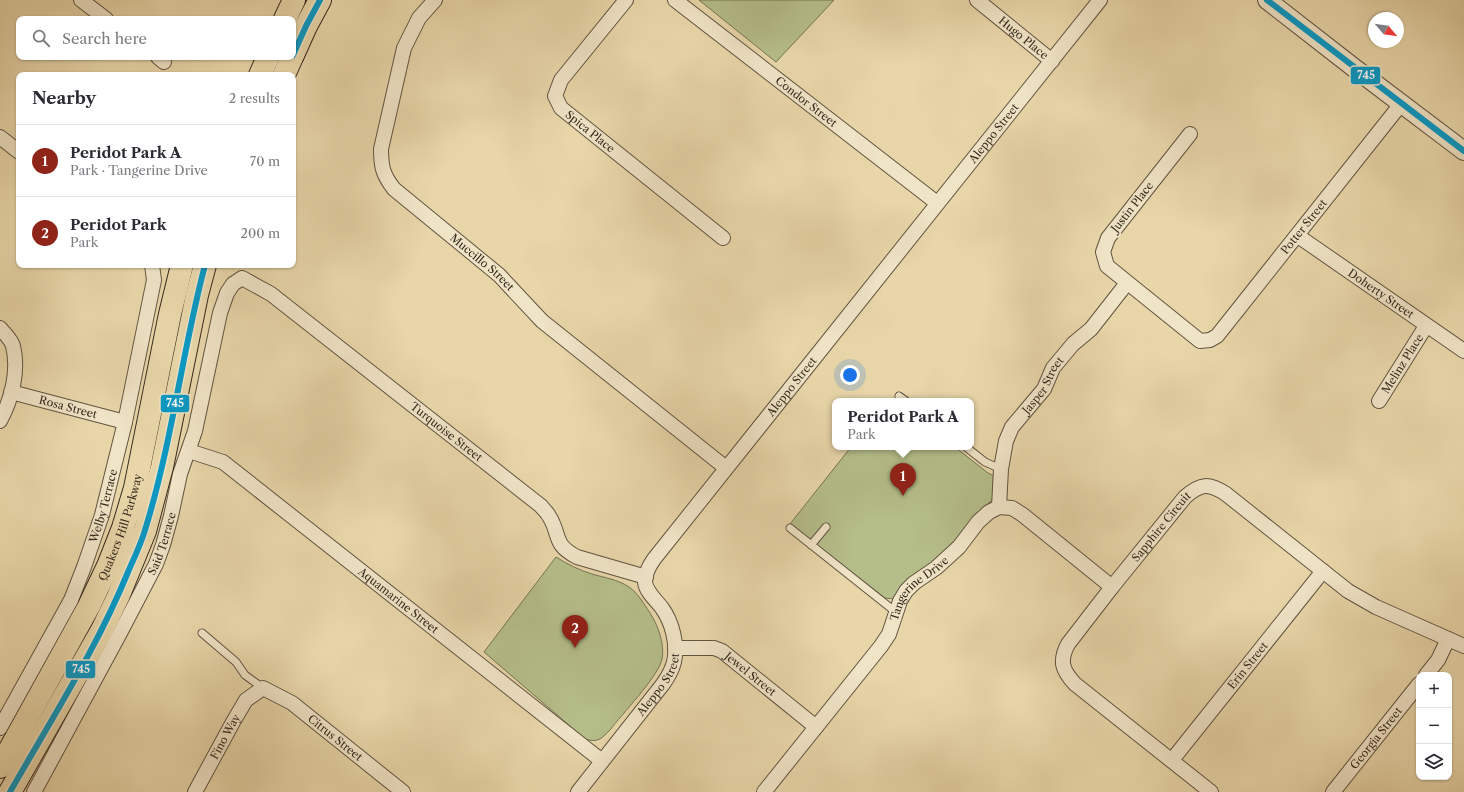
<!DOCTYPE html>
<meta charset="utf-8">
<style>
body{margin:0;font-family:"Libre Caslon Text",serif;background:#f2f2f3;color:#2b2b33}
.controls{position:absolute;right:12px;bottom:12px;display:grid;overflow:hidden;border-radius:8px;box-shadow:0 1px 3px #0004}
.controls button{width:36px;height:36px;display:grid;place-items:center;padding:0;border:0;border-bottom:1px solid #e1e1e2;background:#fff;color:#2b2b33;font:20px sans-serif}
.compass{position:absolute;left:1368px;top:12px;width:36px;height:36px;border-radius:50%;background:#fff;box-shadow:0 1px 3px #0004;rotate:119deg}
.you{position:absolute;left:850px;top:375px;width:14px;height:14px;margin:-10px;border:3px solid #fff;border-radius:50%;background:#1a73e8;box-shadow:0 0 0 6px #1a73e833}
.badge{display:grid;place-items:center;width:26px;height:26px;border-radius:50%;background:#8f2418;color:#fff;font-size:13px;font-weight:700}
.pin{position:absolute;translate:-50% -33px;filter:drop-shadow(0 1px 2px #0008)}
.pin::after{content:'';position:absolute;top:21px;width:14px;height:12px;background:inherit;clip-path:polygon(0 0,100% 0,50% 100%)}
.popup{position:absolute;left:832px;top:398px;width:142px;height:52px;box-sizing:border-box;display:grid;place-content:center;border-radius:8px;background:#fff;filter:drop-shadow(0 1px 3px #0005);font-size:13px;white-space:nowrap;color:#7c7c81}
.popup b{font-size:15px;color:#2b2b33}
.popup::after{content:'';position:absolute;left:50%;top:100%;margin-left:-8px;border:8px solid transparent;border-top-color:#fff}
.list{margin:0;padding:0;list-style:none}
h2{display:flex;justify-content:space-between;align-items:center;height:52px;margin:0;padding:0 16px;font-size:17px}
h2 small{font-size:13px;font-weight:400;color:#7c7c81}
.list li{display:grid;grid-template-columns:26px 1fr auto;gap:12px;align-items:center;box-sizing:border-box;height:72px;padding:0 16px;border-top:1px solid #e1e1e2}
.list b{display:block;font-size:15px;white-space:nowrap}
.list p{margin:0;font-size:13px;white-space:nowrap;color:#7c7c81}
.list em{font-size:13px;font-style:normal;color:#7c7c81}
.icon{flex:none;width:22px;height:22px;fill:none;stroke:currentColor;stroke-width:2;stroke-linecap:round;stroke-linejoin:round}
.map{position:relative;flex:none;width:1464px;height:792px;overflow:hidden}
.search{position:absolute;background:#fff;box-shadow:0 1px 3px #0004;left:16px;top:16px;width:280px;height:44px;display:flex;align-items:center;gap:10px;box-sizing:border-box;padding:0 14px;border-radius:8px;color:#7c7c81;font-size:15px}
.panel{position:absolute;background:#fff;box-shadow:0 1px 3px #0004;left:16px;top:72px;width:280px;height:196px;border-radius:8px}
.map>svg:first-child{display:block}
.green{fill:#b5be89;stroke:#747454}
.lines{fill:none;stroke-linecap:round;stroke-linejoin:round}
.service-casing{stroke:#615441;stroke-width:9}
.minor-casing{stroke:#615441;stroke-width:16}
.tertiary-casing{stroke:#615441;stroke-width:20}
.primary-casing{stroke:#34291e;stroke-width:24}
.service{stroke:#f0e4c7;stroke-width:7}
.minor{stroke:#f0e4c7;stroke-width:14}
.tertiary{stroke:#f0e4c7;stroke-width:18}
.primary{stroke:#e8d6a9;stroke-width:22}
.bus-1-casing{stroke:#f0e4c7;stroke-width:9}
.bus-1{stroke:#0a99c5;stroke-width:6}
.labels{text-anchor:middle;dominant-baseline:central;stroke-width:4;stroke-linejoin:round;paint-order:stroke}
.street-label{font-size:11px;fill:#34291e;stroke:#f0e4c7}
.line-badge{stroke:#f0e4c7;stroke-width:1.5}
.badge-label{font-size:11px;text-anchor:middle;font-weight:bold;fill:#fff}
</style>
<div class="map">
<svg width="1464" height="792" viewBox="0 0 1464 792">
<rect width="100%" height="100%" fill="#e8d6a9"/>
<filter id="stains"><feTurbulence type="fractalNoise" baseFrequency=".005" numOctaves="4"/><feColorMatrix values="0 0 0 0 .2 0 0 0 0 .09 0 0 0 0 .02 0 0 0 .5 -.17"/></filter>
<radialGradient id="worn" r=".72"><stop offset=".6" stop-color="#630" stop-opacity="0"/><stop offset="1" stop-color="#630" stop-opacity=".3"/></radialGradient>
<path class="green" d="M699,0h135l-58,62z
M851,447h104l33,26 8,4 -3,22 -17,16 -12,17 -28,28 -20,13 -9,7 -13,19 -9,-1 -95,-74z
M556,557c11,7 23,13 36,17 13,4 25,5 37,13 9,6 15,17 21,26 8,12 15,32 12,46 -3,17 -41,56 -52,71 -9,9 -12,13 -25,9l-101,-87z"/>
<g class="lines">
<defs>
<path id="service" d="M899,396l7,5
M966,447l19,15 16,7
M790,528l107,85
M811,545l15,-18
M202,633l34,29 9,13 18,13"/>
<g id="minor">
<path d="M81,0l25,19"/>
<path id="s1" d="M435,0l-16,18 -15,30 -23,101c0,18 2,26 13,40l105,86 43,46 184,147"/>
<path id="s2" d="M626,0l-65,80 -6,16 6,12 162,130"/>
<path id="s3" d="M675,0l262,203"/>
<path id="s4" d="M977,0l75,61"/>
<path d="M158,57l6,5"/>
<path id="s5" d="M1190,134l-82,104 -5,14 4,14 93,75 10,-1 7,-4 184,-232"/>
<path d="M0,137l19,15"/>
<path id="s6" d="M1298,236l166,115"/>
<path d="M0,328c4,5 11,11 13,18 6,24 -1,53 -13,75"/>
<path id="s7" d="M11,392l114,30"/>
<path id="s8" d="M1379,401l47,-75"/>
<path id="s9" d="M189,451l34,11 379,299"/>
<path id="s10" d="M999,507l2,-38 5,-28 6,-14 32,-38 9,-21 20,-24 18,-15 36,-46"/>
<path id="s11" d="M675,648h39l8,3 94,76"/>
<path d="M1426,675l12,-15 10,-21"/>
<path id="s12" d="M0,728l71,-128 13,-33 18,-52 23,-93 29,-142 -2,-15"/>
<path id="s13" d="M1172,760l151,-189"/>
<path id="s14" d="M34,792l85,-157 37,-71 7,-19 8,-29 9,-42 15,-43 25,-118 7,-20 6,-9 9,-6 29,16 270,212c2,3 6,6 8,10 12,19 3,28 28,41l69,20"/>
<path id="s15" d="M195,792l38,-70 13,-22 17,-12 29,15 111,89"/>
<path id="s16" d="M578,792l85,-108c5,-7 9,-14 11,-22 4,-18 -2,-40 -12,-54 -6,-8 -16,-16 -17,-26 0,-8 4,-16 9,-23l446,-559"/>
<path id="s17" d="M764,792l117,-146 8,-12 11,-33 6,-10 8,-8 22,-15 23,-21 19,-25 11,-10 10,-5 13,1 11,7 89,72"/>
<path id="s18" d="M1211,792l-136,-108c-13,-14 -16,-23 -7,-40l44,-57 73,-90c16,-14 24,-14 41,-3l122,97 28,16 88,39"/>
<path id="s19" d="M1333,792l86,-108"/>
</g>
<path id="tertiary" d="M1267,0l86,67 111,84"/>
<g id="primary">
<path d="M285,19l9,-19"/>
<path d="M293,55l13,-29 14,-26"/>
<path d="M260,75l8,-18"/>
<path d="M284,75l8,-18"/>
<path id="s20" d="M0,767l89,-161 19,-40 15,-38 12,-40 35,-174 12,-49"/>
<path d="M10,792l92,-162 16,-33 27,-66 17,-64 35,-172 8,-30"/>
</g>
</defs>
<use href="#service" class="service-casing"/>
<use href="#minor" class="minor-casing"/>
<use href="#tertiary" class="tertiary-casing"/>
<use href="#primary" class="primary-casing"/>
<use href="#service" class="service"/>
<use href="#minor" class="minor"/>
<use href="#tertiary" class="tertiary"/>
<use href="#primary" class="primary"/>
<defs>
<path id="bus-1" d="M1267,0l197,151
M293,55l13,-29 14,-26
M10,792c41,-72 87,-144 118,-220 6,-14 13,-28 17,-42 27,-87 37,-178 60,-265"/>
</defs>
<use href="#bus-1" class="bus-1-casing"/>
<use href="#bus-1" class="bus-1"/>
</g>
<g class="labels">
<g class="street-label">
<text stroke="none"><textPath href="#s4" startOffset="60">Hugo Place</textPath></text>
<text stroke="none"><textPath href="#s3" startOffset="166">Condor Street</textPath></text>
<text stroke="none"><textPath href="#s2" startOffset="171">Spica Place</textPath></text>
<text stroke="none"><textPath href="#s16" startOffset="820">Aleppo Street</textPath></text>
<text transform="translate(1132 207) rotate(-52)">Justin Place</text>
<text stroke="none"><textPath href="#s5" startOffset="439">Potter Street</textPath></text>
<text stroke="none"><textPath href="#s1" startOffset="319">Muccillo Street</textPath></text>
<text stroke="none"><textPath href="#s6" startOffset="101">Doherty Street</textPath></text>
<text stroke="none"><textPath href="#s8" startOffset="44">Melinz Place</textPath></text>
<text stroke="none"><textPath href="#s10" startOffset="134">Jasper Street</textPath></text>
<text stroke="none"><textPath href="#s16" startOffset="496">Aleppo Street</textPath></text>
<text stroke="none"><textPath href="#s7" startOffset="59">Rosa Street</textPath></text>
<text stroke="none"><textPath href="#s14" startOffset="817">Turquoise Street</textPath></text>
<text stroke="none"><textPath href="#s12" startOffset="246">Welby Terrace</textPath></text>
<text stroke="none"><textPath href="#s20" startOffset="269">Quakers Hill Parkway</textPath></text>
<text stroke="none"><textPath href="#s18" startOffset="368">Sapphire Circuit</textPath></text>
<text stroke="none"><textPath href="#s14" startOffset="280">Said Terrace</textPath></text>
<text stroke="none"><textPath href="#s17" startOffset="258">Tangerine Drive</textPath></text>
<text stroke="none"><textPath href="#s9" startOffset="259">Aquamarine Street</textPath></text>
<text stroke="none"><textPath href="#s13" startOffset="121">Erin Street</textPath></text>
<text stroke="none"><textPath href="#s11" startOffset="84">Jewel Street</textPath></text>
<text stroke="none"><textPath href="#s16" startOffset="135">Aleppo Street</textPath></text>
<text stroke="none"><textPath href="#s15" startOffset="63">Fino Way</textPath></text>
<text stroke="none"><textPath href="#s15" startOffset="214">Citrus Street</textPath></text>
<text stroke="none"><textPath href="#s19" startOffset="69">Georgia Street</textPath></text>
</g>
</g>
<g class="line-badge">
<rect x="1350" y="66" width="31" height="19" rx="4" fill="#0a99c5"/>
<rect x="160" y="394" width="30" height="19" rx="4" fill="#0a99c5"/>
<rect x="65" y="660" width="31" height="19" rx="4" fill="#0a99c5"/>
</g>
<g class="badge-label">
<text x="1366" y="79">745</text>
<text x="175" y="407">745</text>
<text x="81" y="673">745</text>
</g>
<rect width="100%" height="100%" filter="url(#stains)"/>
<rect width="100%" height="100%" fill="url(#worn)"/>
</svg>
<div class="controls">
<button>+</button>
<button>−</button>
<button><svg class="icon" aria-label="layers" viewBox="0 0 24 24"><path d="M12 4l9 5-9 5-9-5zM3 14l9 5 9-5"/></svg></button>
</div>
<svg class="compass" viewBox="-18 -18 36 36"><path d="M0-13l5 13h-10z" fill="#e53935"/><path d="M0 13l5-13h-10z" fill="#7c7c81"/></svg>
<div class="you"></div>
<div class="pin badge" style="left:903px;top:496px">1</div>
<div class="popup"><b>Peridot Park A</b>Park</div>
<div class="pin badge" style="left:575px;top:648px">2</div>
<div class="search"><svg class="icon" aria-label="search" viewBox="0 0 24 24"><circle cx="10" cy="10" r="6"/><path d="M15 15l6 6"/></svg>Search here</div>
<section class="panel">
<h2>Nearby<small>2 results</small></h2>
<ul class="list">
<li><span class="badge">1</span><div><b>Peridot Park A</b><p>Park · Tangerine Drive</p></div><em>70 m</em></li>
<li><span class="badge">2</span><div><b>Peridot Park</b><p>Park</p></div><em>200 m</em></li>
</ul>
</section>
</div>
